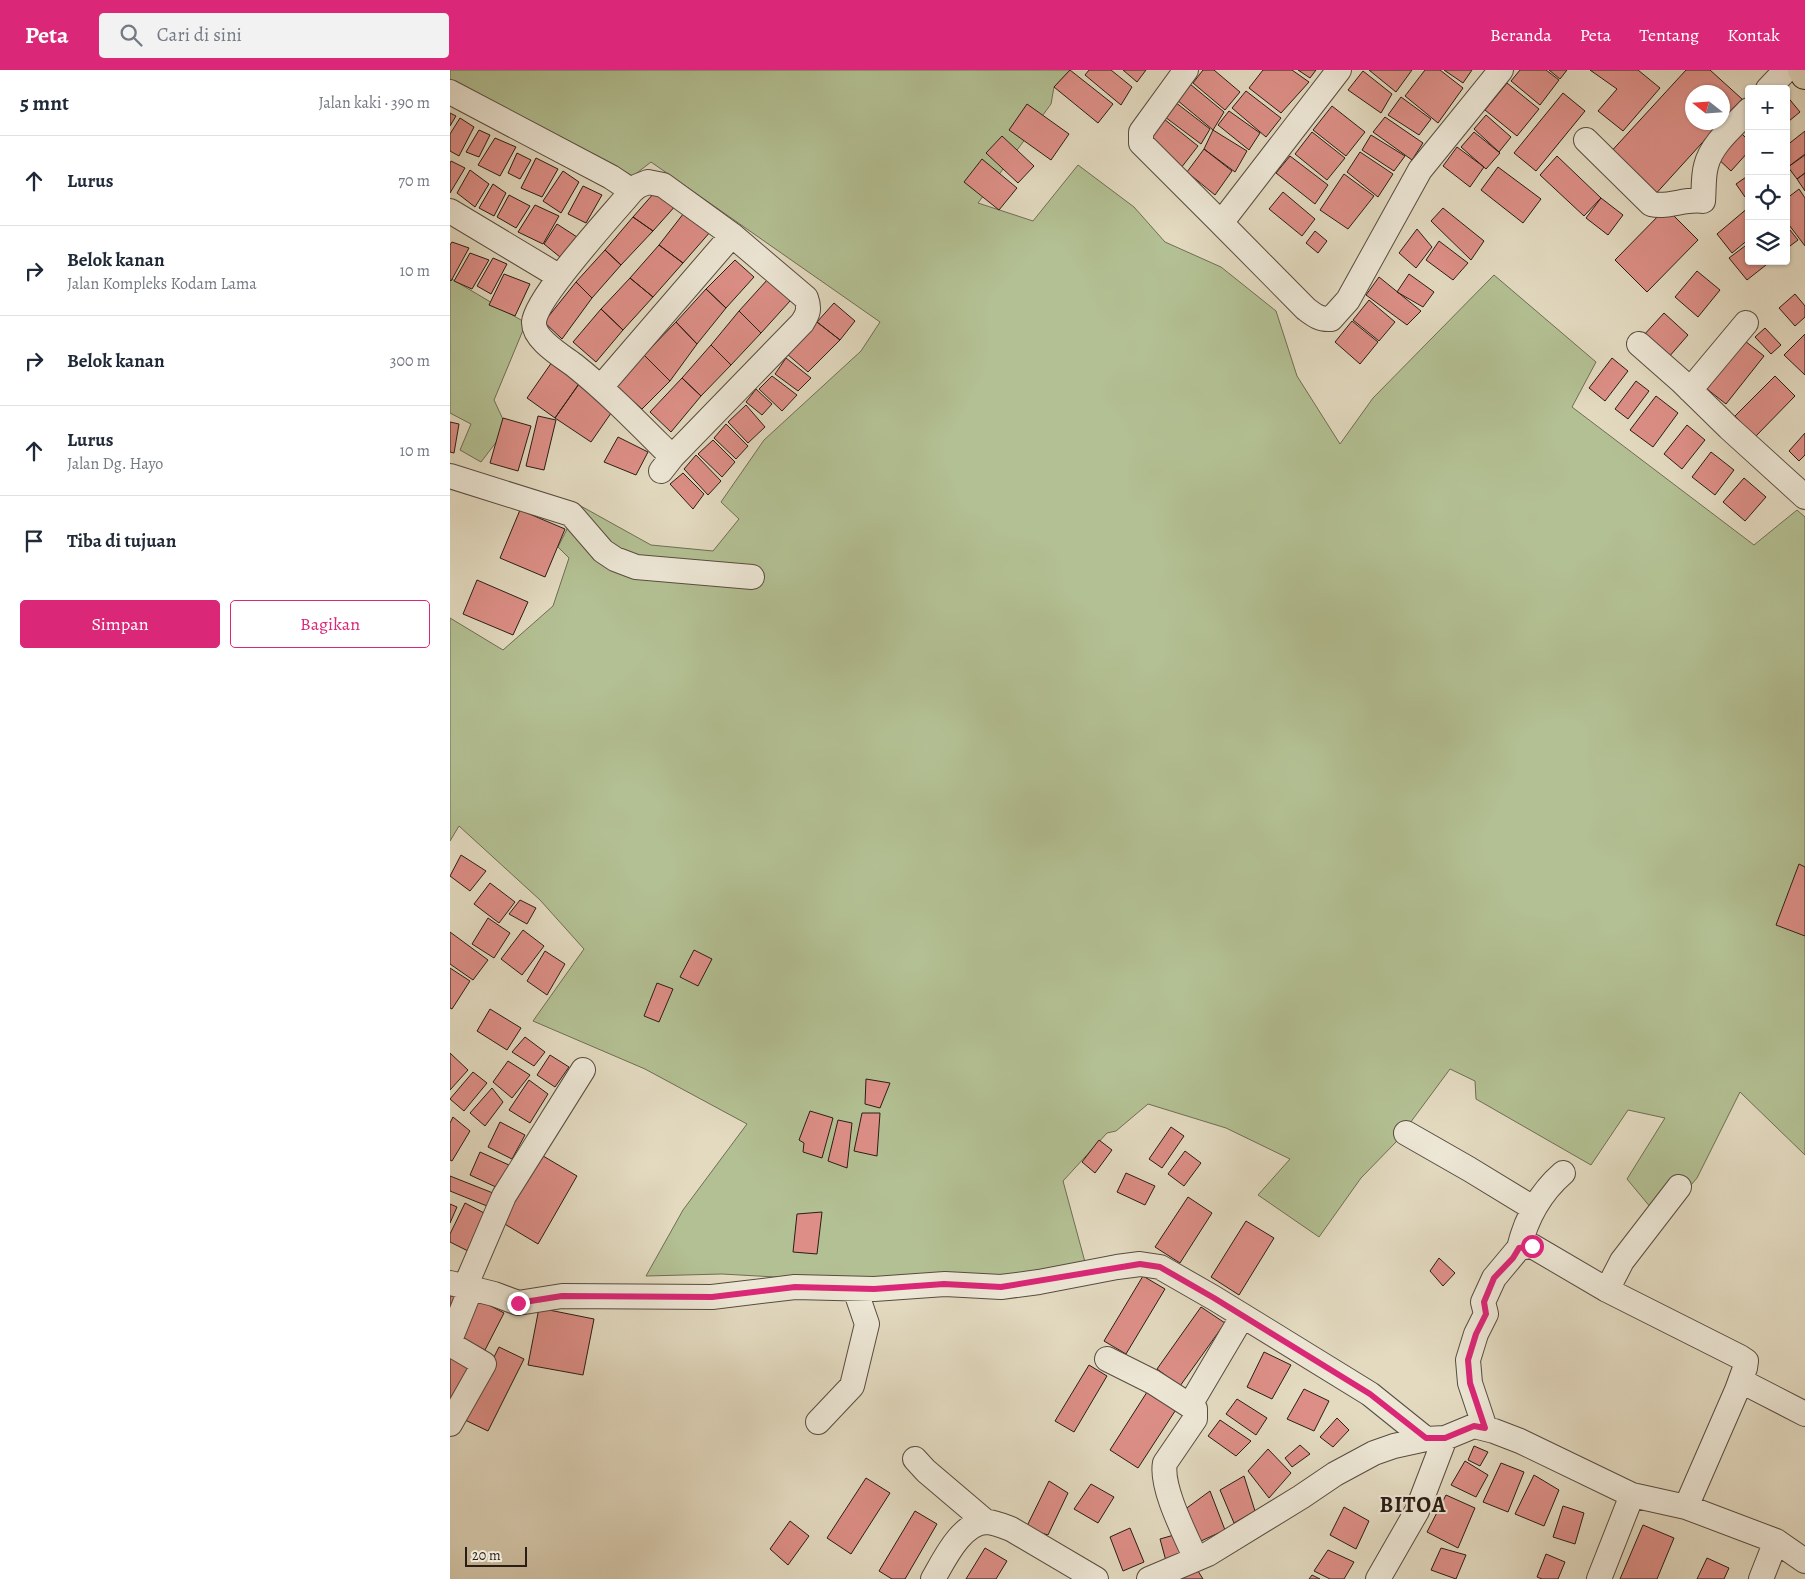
<!DOCTYPE html>
<html lang="id">
<meta charset="utf-8">
<style>
body{margin:0;font-family:Alegreya,serif;background:#f2f2f3;color:#1f2937}
.controls{position:absolute;right:15px;top:15px;display:grid;overflow:hidden;border-radius:5px;box-shadow:0 1px 4px #0004}
.controls button{width:45px;height:45px;display:grid;place-items:center;padding:0;border:0;border-bottom:1px solid #e0e1e3;background:#fff;color:#1f2937;font:25px sans-serif}
.compass{position:absolute;left:1235px;top:15px;width:45px;height:45px;border-radius:50%;background:#fff;box-shadow:0 1px 4px #0004;rotate:287deg}
.scale{position:absolute;left:15px;bottom:12px;width:62px;box-sizing:border-box;padding-left:5px;border:2px solid #2a1d15;border-top:0;font-size:14px;line-height:18px;white-space:nowrap;color:#2a1d15;-webkit-text-stroke:4px #ede7d6;paint-order:stroke}
.stop{position:absolute;width:15px;height:15px;margin:-11px;border:4px solid #db2777;border-radius:50%;background:#fff}
.stop.end{background:#db2777;border-color:#fff;box-shadow:0 1px 5px #0008}
.list{margin:0;padding:0;list-style:none}
h2{display:flex;justify-content:space-between;align-items:center;height:65px;margin:0;padding:0 20px;font-size:21px}
h2 small{font-size:16px;font-weight:400;color:#747a83}
.list li{display:grid;grid-template-columns:32px 1fr auto;gap:15px;align-items:center;box-sizing:border-box;height:90px;padding:0 20px;border-top:1px solid #e0e1e3}
.list b{display:block;font-size:19px;white-space:nowrap}
.list p{margin:0;font-size:16px;white-space:nowrap;color:#747a83}
.list em{font-size:16px;font-style:normal;color:#747a83}
.actions{display:flex;gap:10px;padding:15px 20px}
.actions a{flex:1;padding:11px 0;border:1px solid #db2777;border-radius:5px;text-align:center;font-size:18px;color:#db2777}
.actions .main{background:#db2777;color:#fff}
.icon{flex:none;width:28px;height:28px;fill:none;stroke:currentColor;stroke-width:2;stroke-linecap:round;stroke-linejoin:round}
.map{position:relative;flex:none;width:1355px;height:1509px;overflow:hidden}
header{display:flex;align-items:center;gap:30px;box-sizing:border-box;height:70px;padding:0 25px;background:#db2777;color:#fff}
header strong{font-size:24px}
nav{display:flex;gap:28px;margin-inline-start:auto;font-size:18px}
.search{width:350px;height:45px;background:#f2f2f3;display:flex;align-items:center;gap:12px;box-sizing:border-box;padding:0 18px;border-radius:5px;color:#747a83;font-size:19px}
main{display:flex}
aside{flex:1;background:#fff}
.map>svg:first-child{display:block}
.green{fill:#b3c093;stroke:#6e6e54}
.building{fill:#dd8f87;stroke:#2a1d15}
.lines{fill:none;stroke-linecap:round;stroke-linejoin:round}
.minor-casing{stroke:#584c40;stroke-width:26}
.primary-casing{stroke:#2a1d15;stroke-width:30}
.minor{stroke:#ede7d6;stroke-width:24}
.primary{stroke:#e3dac0;stroke-width:28}
.route{stroke:#db2777;stroke-width:6}
.labels{text-anchor:middle;dominant-baseline:central;stroke-width:4;stroke-linejoin:round;paint-order:stroke}
.district-label{font-size:22px;font-weight:bold;letter-spacing:1px;fill:#2a1d15;stroke:#ede7d6}
</style>
<header>
<strong>Peta</strong>
<div class="search"><svg class="icon" aria-label="search" viewBox="0 0 24 24"><circle cx="10" cy="10" r="6"/><path d="M15 15l6 6"/></svg>Cari di sini</div>
<nav><a>Beranda</a><a>Peta</a><a>Tentang</a><a>Kontak</a></nav>
</header>
<main>
<aside>
<h2>5 mnt<small>Jalan kaki · 390 m</small></h2>
<ul class="list">
<li><svg class="icon" aria-label="ahead" viewBox="0 0 24 24"><path d="M12 20V5M6 11l6-6 6 6"/></svg><div><b>Lurus</b></div><em>70 m</em></li>
<li><svg class="icon" aria-label="right" viewBox="0 0 24 24"><path d="M7 20v-9h11M14 6l5 5-5 5"/></svg><div><b>Belok kanan</b><p>Jalan Kompleks Kodam Lama</p></div><em>10 m</em></li>
<li><svg class="icon" aria-label="right" viewBox="0 0 24 24"><path d="M7 20v-9h11M14 6l5 5-5 5"/></svg><div><b>Belok kanan</b></div><em>300 m</em></li>
<li><svg class="icon" aria-label="ahead" viewBox="0 0 24 24"><path d="M12 20V5M6 11l6-6 6 6"/></svg><div><b>Lurus</b><p>Jalan Dg. Hayo</p></div><em>10 m</em></li>
<li><svg class="icon" aria-label="arrive" viewBox="0 0 24 24"><path d="M6 21V4h12l-3 4 3 4H6"/></svg><div><b>Tiba di tujuan</b></div></li>
</ul>
<div class="actions"><a class="main">Simpan</a><a>Bagikan</a></div>
</aside>
<div class="map">
<svg width="1355" height="1509" viewBox="0 0 1355 1509">
<rect width="100%" height="100%" fill="#e3dac0"/>
<filter id="stains"><feTurbulence type="fractalNoise" baseFrequency=".004" numOctaves="4"/><feColorMatrix values="0 0 0 0 .2 0 0 0 0 .09 0 0 0 0 .02 0 0 0 .5 -.17"/></filter>
<radialGradient id="worn" r=".72"><stop offset=".6" stop-color="#630" stop-opacity="0"/><stop offset="1" stop-color="#630" stop-opacity=".3"/></radialGradient>
<path class="green" d="M0,0h620l-16,17 -3,17 -73,99 55,18 45,-56 56,42 31,35 56,25 55,44 21,65 43,68 33,-46 121,-123 102,87 -24,45 182,138 43,-35 8,7v638l-65,-63 -43,86 -36,42 -34,-41 38,-61 -37,-8 -37,55 -115,-66 -1,-18 -25,-12 -54,73 -35,36 -42,59 -61,-42 32,-36 -64,-31 -78,-24 -32,27 -9,2 -44,48 22,81 -95,16 -179,1 -89,-5 -76,2 37,-66 64,-86 -102,-55 -112,-48 51,-72 -44,-49 -81,-74 -9,15v-223l53,32 50,-44 16,-48 -11,-11 21,-42 72,40 62,6 26,-32 -18,-17 43,-62 97,-89 19,-29 -229,-160 -18,14 -183,-91z
M0,208l76,45 -32,77 13,28 -26,34 -21,-12 11,-26 -21,-11z"/>
<path class="building" d="M620,0l43,34 -15,19 -44,-36z
M639,0h22l21,17 -11,18 -36,-30z
M673,0h23l-9,12z
M753,0h11l26,22 -15,18 -32,-27z
M813,0h29l17,12 -28,31 -32,-25z
M848,0h18l-6,8z
M919,0h43l-16,22z
M975,0h15l23,18 -25,35 -33,-27z
M994,0h28l-9,13z
M1070,0h26l13,10 -19,25 -29,-24z
M1099,0h18l-7,9z
M1140,0h48l22,18 -37,43 -25,-20 19,-22z
M1236,0h24l32,29 -20,21v-28h-30v30h29l-69,76 -45,-42z
M913,1l29,23 -11,19 -33,-23z
M1057,13l32,26 -22,27 -32,-26z
M740,14l34,28 -11,18 -36,-30z
M796,21l35,27 -15,19 -34,-29z
M1113,23l22,18 -49,60 -22,-18z
M1336,25l14,17 -11,9 -3,-4z
M951,27l30,22 -12,16 -31,-20z
M725,32l35,27 -9,15 -36,-27z
M577,34l42,30 -18,26 -42,-30z
M882,36l33,26 -19,24 -33,-26z
M779,41l31,22 -11,17 -31,-25z
M0,43l6,3 -6,10z
M1036,45l25,22 -12,15 -25,-23z
M935,47l38,26 -11,17 -39,-28z
M10,48l14,9 -15,29 -9,-5v-17z
M714,49l34,27 -17,22 -33,-27z
M29,60l11,5 -11,22 -13,-5z
M763,60l34,21 -12,21 -31,-23z
M1289,61l10,10v10l-18,20 -16,-15z
M1355,61v23l-17,13 -2,-2v-19z
M862,62l33,26 -18,22 -32,-26z
M1024,62l26,21 -14,16 -25,-22z
M921,65l34,21 -11,15 -32,-21z
M552,66l32,30 -16,17 -32,-30z
M45,68l21,9 -16,29 -22,-11z
M1007,77l27,20 -14,20 -27,-21z
M754,79l28,22 -17,24 -28,-23z
M910,82l33,22 -15,23 -31,-25z
M67,83l14,7 -11,19 -12,-6z
M1355,85v18l-8,6 -9,-12z
M840,86l38,29 -13,19 -39,-31z
M1107,86l44,42 -17,18 -44,-41z
M86,88l22,11 -16,28 -21,-9z
M532,89l35,29 -18,22 -35,-28z
M1,91l14,7 -15,25v-30z
M1048,97l43,32 -18,24 -42,-33z
M20,100l19,14 -14,23 -18,-14z
M113,101l16,11 -18,31 -18,-12z
M1355,103v18l-8,-12z
M894,104l30,22 -26,33 -28,-19z
M1299,105v20l-4,2 -9,-13z
M43,114l13,9 -12,23 -15,-8z
M211,115l16,19 -24,27 -20,-14z
M133,116l19,9 -16,28 -18,-9z
M1349,119l6,9v48l-19,-25v-22z
M833,122l32,27 -13,17 -33,-27z
M59,125l21,11 -14,22 -19,-11z
M1151,128l22,17 -15,20 -22,-17z
M85,135l24,11 -16,28 -25,-12z
M1299,137v32l-17,14 -15,-19z
M993,138l41,33 -13,19 -40,-39z
M1216,138l32,32 -51,52 -32,-32z
M237,139l24,22 -28,32 -24,-18z
M183,147l20,14 -32,34 -16,-15z
M107,154l20,13 -17,20 -16,-13z
M1336,155l12,15 -12,9z
M967,159l15,18 -16,21 -17,-15z
M865,161l12,10 -9,12 -12,-10z
M989,171l29,22 -15,17 -27,-20z
M2,172l17,6 -18,33 -1,-1v-35z
M1299,173v18h22l-24,19 -18,-22z
M209,175l24,18 -30,34 -23,-19z
M155,180l16,15 -29,33 -16,-16z
M20,183l19,7 -17,29 -18,-8z
M43,188l14,6 -16,30 -14,-8z
M285,190l19,17 -28,31 -20,-19z
M1247,201l23,19 -22,27 -23,-20z
M54,204l26,10 -15,32 -26,-11z
M959,204l25,18 -11,15 -26,-15z
M929,207l42,34 -14,14 -41,-30z
M180,208l23,19 -30,33 -22,-21z
M318,209l22,22 -29,32 -22,-22z
M126,212l16,16 -30,41 -18,-17z
M256,219l20,19 -29,36 -21,-22z
M1345,224l10,12v11l-10,9 -16,-18z
M919,230l26,22 -16,19 -26,-21z
M384,233l21,18 -15,19 -23,-18z
M151,239l22,21 -27,32 -23,-20z
M289,241l22,22 -30,32 -20,-20z
M1214,243l24,22 -20,23 -25,-22z
M902,251l26,21 -18,22 -25,-22z
M226,252l21,22 -27,37 -26,-26z
M367,252l23,18 -32,32 -21,-18z
M1315,258l16,17 -10,9 -16,-17z
M1355,264v41l-21,-20z
M1295,271l19,15 -38,48 -19,-15z
M261,275l20,20 -30,31 -19,-18z
M194,285l26,26 -28,28 -26,-23z
M336,288l25,20 -13,13 -23,-17z
M1162,288l16,13 -23,30 -16,-13z
M102,292l29,19 -26,37 -28,-20z
M322,306l25,19 -15,16 -23,-22z
M1325,306l20,20 -40,41 -20,-21z
M232,308l19,18 -30,36 -21,-20z
M131,311l35,25 -25,36 -36,-24z
M1186,311l13,10 -21,28 -13,-10z
M306,319l16,15 -10,11 -16,-13z
M1206,326l22,17 -25,34 -23,-17z
M296,335l19,22 -17,16 -20,-21z
M88,346l18,4 -12,50 -18,-4z
M53,348l28,8 -13,45 -28,-8z
M0,352l9,2 -5,29 -4,-1z
M276,354l22,22 -12,13 -22,-21z
M1237,355l18,15 -23,29 -18,-15z
M1355,363v22l-6,6 -10,-10z
M168,367l30,15 -12,23 -32,-13z
M263,370l22,22 -13,15 -24,-23z
M1261,382l23,18 -19,25 -23,-18z
M246,385l25,26 -13,14 -24,-26z
M233,403l21,21 -11,15 -23,-25z
M1294,408l22,19 -21,24 -22,-19z
M70,440l45,19 -20,48 -45,-19z
M27,510l51,22 -15,33 -50,-21z
M11,785l25,16 -16,20 -20,-15z
M1349,794l6,3v69l-29,-11z
M40,813l25,19 -16,21 -25,-19z
M70,830l16,8 -9,16 -18,-10z
M38,848l22,15 -16,25 -22,-14z
M73,860l21,16 -22,29 -21,-16z
M0,862l38,28 -15,20 -23,-16z
M244,880l18,9 -14,27 -18,-9z
M95,881l20,13 -18,31 -20,-14z
M0,898l20,13 -18,28 -2,-1z
M207,913l16,6 -14,33 -15,-6z
M40,939l31,19 -14,22 -30,-19z
M75,967l20,15 -11,14 -22,-14z
M0,983l18,17 -18,20z
M100,985l19,12 -14,20 -18,-12z
M58,991l22,14 -18,23 -19,-16z
M23,1002l14,11 -23,28 -14,-12z
M416,1009l24,4 -10,25 -15,-4z
M79,1010l19,14 -18,29 -21,-13z
M42,1018l11,14 -18,24 -15,-13z
M360,1041l23,7 -11,40 -19,-6 1,-9 -5,-3z
M412,1043h18l-3,43 -23,-5z
M3,1047l17,14 -18,30 -2,-1v-37z
M388,1050l14,3 -5,45 -19,-7z
M50,1052l25,13 -13,24 -24,-12z
M721,1057l13,9 -22,32 -13,-9z
M649,1070l13,10 -17,23 -13,-11z
M735,1081l16,12 -17,23 -16,-12z
M30,1082l29,13 -11,23 -28,-13z
M88,1083l39,23 -39,68 -40,-24z
M676,1103l29,13 -10,19 -28,-13z
M0,1106l43,17 -6,13 -37,-15z
M738,1127l24,16 -32,50 -25,-16z
M15,1133l21,11 -18,37 -18,-9v-8z
M0,1134l7,3 -7,16z
M372,1142l-5,42 -24,-2 4,-38z
M796,1151l28,17 -35,57 -28,-18z
M989,1188l16,15 -12,13 -13,-15z
M693,1206l22,13 -39,65 -22,-13z
M0,1219l12,6 -12,18z
M22,1226l32,17 -19,37 -32,-16z
M751,1237l24,16 -45,63 -23,-17z
M89,1238l55,11 -11,56 -55,-10z
M49,1277l25,12 -36,72 -25,-12z
M0,1282l26,20 -26,36z
M814,1282l27,13 -19,34 -25,-12z
M639,1295l18,11 -33,56 -19,-11z
M699,1319l28,19 -39,60 -28,-18z
M854,1319l25,12 -15,30 -27,-12z
M787,1329l30,19 -11,17 -30,-21z
M887,1348l12,12 -16,17 -13,-10z
M770,1350l31,21 -15,15 -28,-20z
M850,1375l10,9 -18,13 -7,-9z
M1024,1376l14,6 -8,14 -12,-6z
M818,1379l23,24 -22,25 -21,-27z
M1015,1391l23,14 -12,22 -25,-12z
M1051,1393l23,9 -16,40 -25,-10z
M1084,1405l25,15 -15,36 -29,-12z
M794,1406l11,35 -21,12 -14,-33z
M416,1408l24,15 -39,61 -24,-16z
M599,1411l19,12 -20,42 -22,-7z
M641,1414l23,13 -16,26 -24,-14z
M760,1421l15,39 -24,11 -17,-31z
M996,1425l29,13 -17,40 -31,-16z
M1113,1436l21,7 -9,31 -22,-7z
M894,1437l25,14 -13,28 -26,-14z
M465,1441l22,13 -32,55h-13l-13,-8z
M340,1451l19,15 -21,29 -18,-16z
M1193,1455l31,13 -17,41h-37z
M680,1458l14,34 -21,9 -13,-34z
M731,1463l6,22 -21,6 -6,-22z
M535,1478l22,13 -11,18h-30z
M991,1478l25,7 -10,24 -25,-9z
M878,1480l26,12 -10,17h-14l-16,-8z
M1096,1484l19,8 -7,17h-16l-5,-2z
M1257,1488l22,10 -5,11h-27z
M748,1501l5,8h-22z
M862,1505l8,4h-11z"/>
<g class="lines">
<defs>
<path id="minor" d="M736,0l-45,62v11l80,80
M889,0l-118,153 85,86c8,6 14,11 25,10l17,-19 72,-130 81,-100
M1318,19l18,-19
M0,22l161,85 21,14
M1136,70l65,64c18,4 34,-6 52,-3 1,-11 0,-24 3,-35 5,-22 28,-40 43,-56
M0,141l110,66
M1189,274l42,37 48,47 76,69
M151,317l131,-152
M1240,320l56,-67
M211,401l11,-14 130,-134c6,-9 8,-14 4,-25l-74,-63 -69,-50 -15,-3 -10,4 -6,5c-19,23 -96,106 -98,131 -1,17 28,34 40,43 35,28 66,60 98,92
M0,406l121,38 32,37 12,8 21,8 116,10
M956,1063l63,36 64,39
M1229,1117l-57,74 -15,29 133,67 6,4 -1,7 -8,22 -51,117
M1069,1178c7,-29 21,-55 44,-75
M0,1213l44,11 24,9 44,-7 150,1 83,-10 79,2 71,-5 56,3 38,-5 78,-15 23,-3 20,3 54,31 156,96 56,45
M15,1217l39,-91 79,-126
M0,1270l21,-52
M0,1274l34,20 -34,60
M657,1289l46,23 42,27v10l-30,44c-5,24 21,73 31,96
M1291,1311l64,33
M740,1335l52,-88
M368,1352l34,-36 15,-62 -12,-35
M1035,1358l-15,-45 -2,-23 8,-26 10,-20 -3,-12 11,-24 25,-30 13,-2 75,44
M465,1389l11,12 60,51
M483,1509c11,-19 29,-58 55,-57 8,1 15,4 23,7l85,50
M699,1509l59,-25 93,-57 34,-23 39,-21 20,-7 32,-7 19,-1 29,-12 20,5 26,10 112,54 54,12 90,34 29,20
M928,1509l39,-68 28,-73
M1149,1509l33,-84
M1311,1509l15,-38"/>
<path id="primary" d="M1352,0l3,5"/>
</defs>
<use href="#minor" class="minor-casing"/>
<use href="#primary" class="primary-casing"/>
<use href="#minor" class="minor"/>
<use href="#primary" class="primary"/>
</g>
<g class="lines">
<path class="route" d="M68,1233l44,-7 150,1 83,-10 79,2 70,-5 57,3 139,-23 20,3 54,31 156,96 56,44h19l29,-12 11,2 -15,-45 -2,-23 8,-26 10,-20 -2,-12 10,-24 19,-20 6,-10 13,-2"/>
</g>
<g class="labels">
<g class="district-label">
<text x="963" y="1435">BITOA</text>
</g>
</g>
<rect width="100%" height="100%" filter="url(#stains)"/>
<rect width="100%" height="100%" fill="url(#worn)"/>
</svg>
<div class="controls">
<button>+</button>
<button>−</button>
<button><svg class="icon" aria-label="locate" viewBox="0 0 24 24"><circle cx="12" cy="12" r="6"/><path d="M12 2v4M12 18v4M2 12h4M18 12h4"/></svg></button>
<button><svg class="icon" aria-label="layers" viewBox="0 0 24 24"><path d="M12 4l9 5-9 5-9-5zM3 14l9 5 9-5"/></svg></button>
</div>
<svg class="compass" viewBox="-18 -18 36 36"><path d="M0-13l5 13h-10z" fill="#e53935"/><path d="M0 13l5-13h-10z" fill="#747a83"/></svg>
<div class="scale">20 m</div>
<div class="stop" style="left:1082px;top:1176px"></div>
<div class="stop end" style="left:68px;top:1233px"></div>
</div>
</main>
